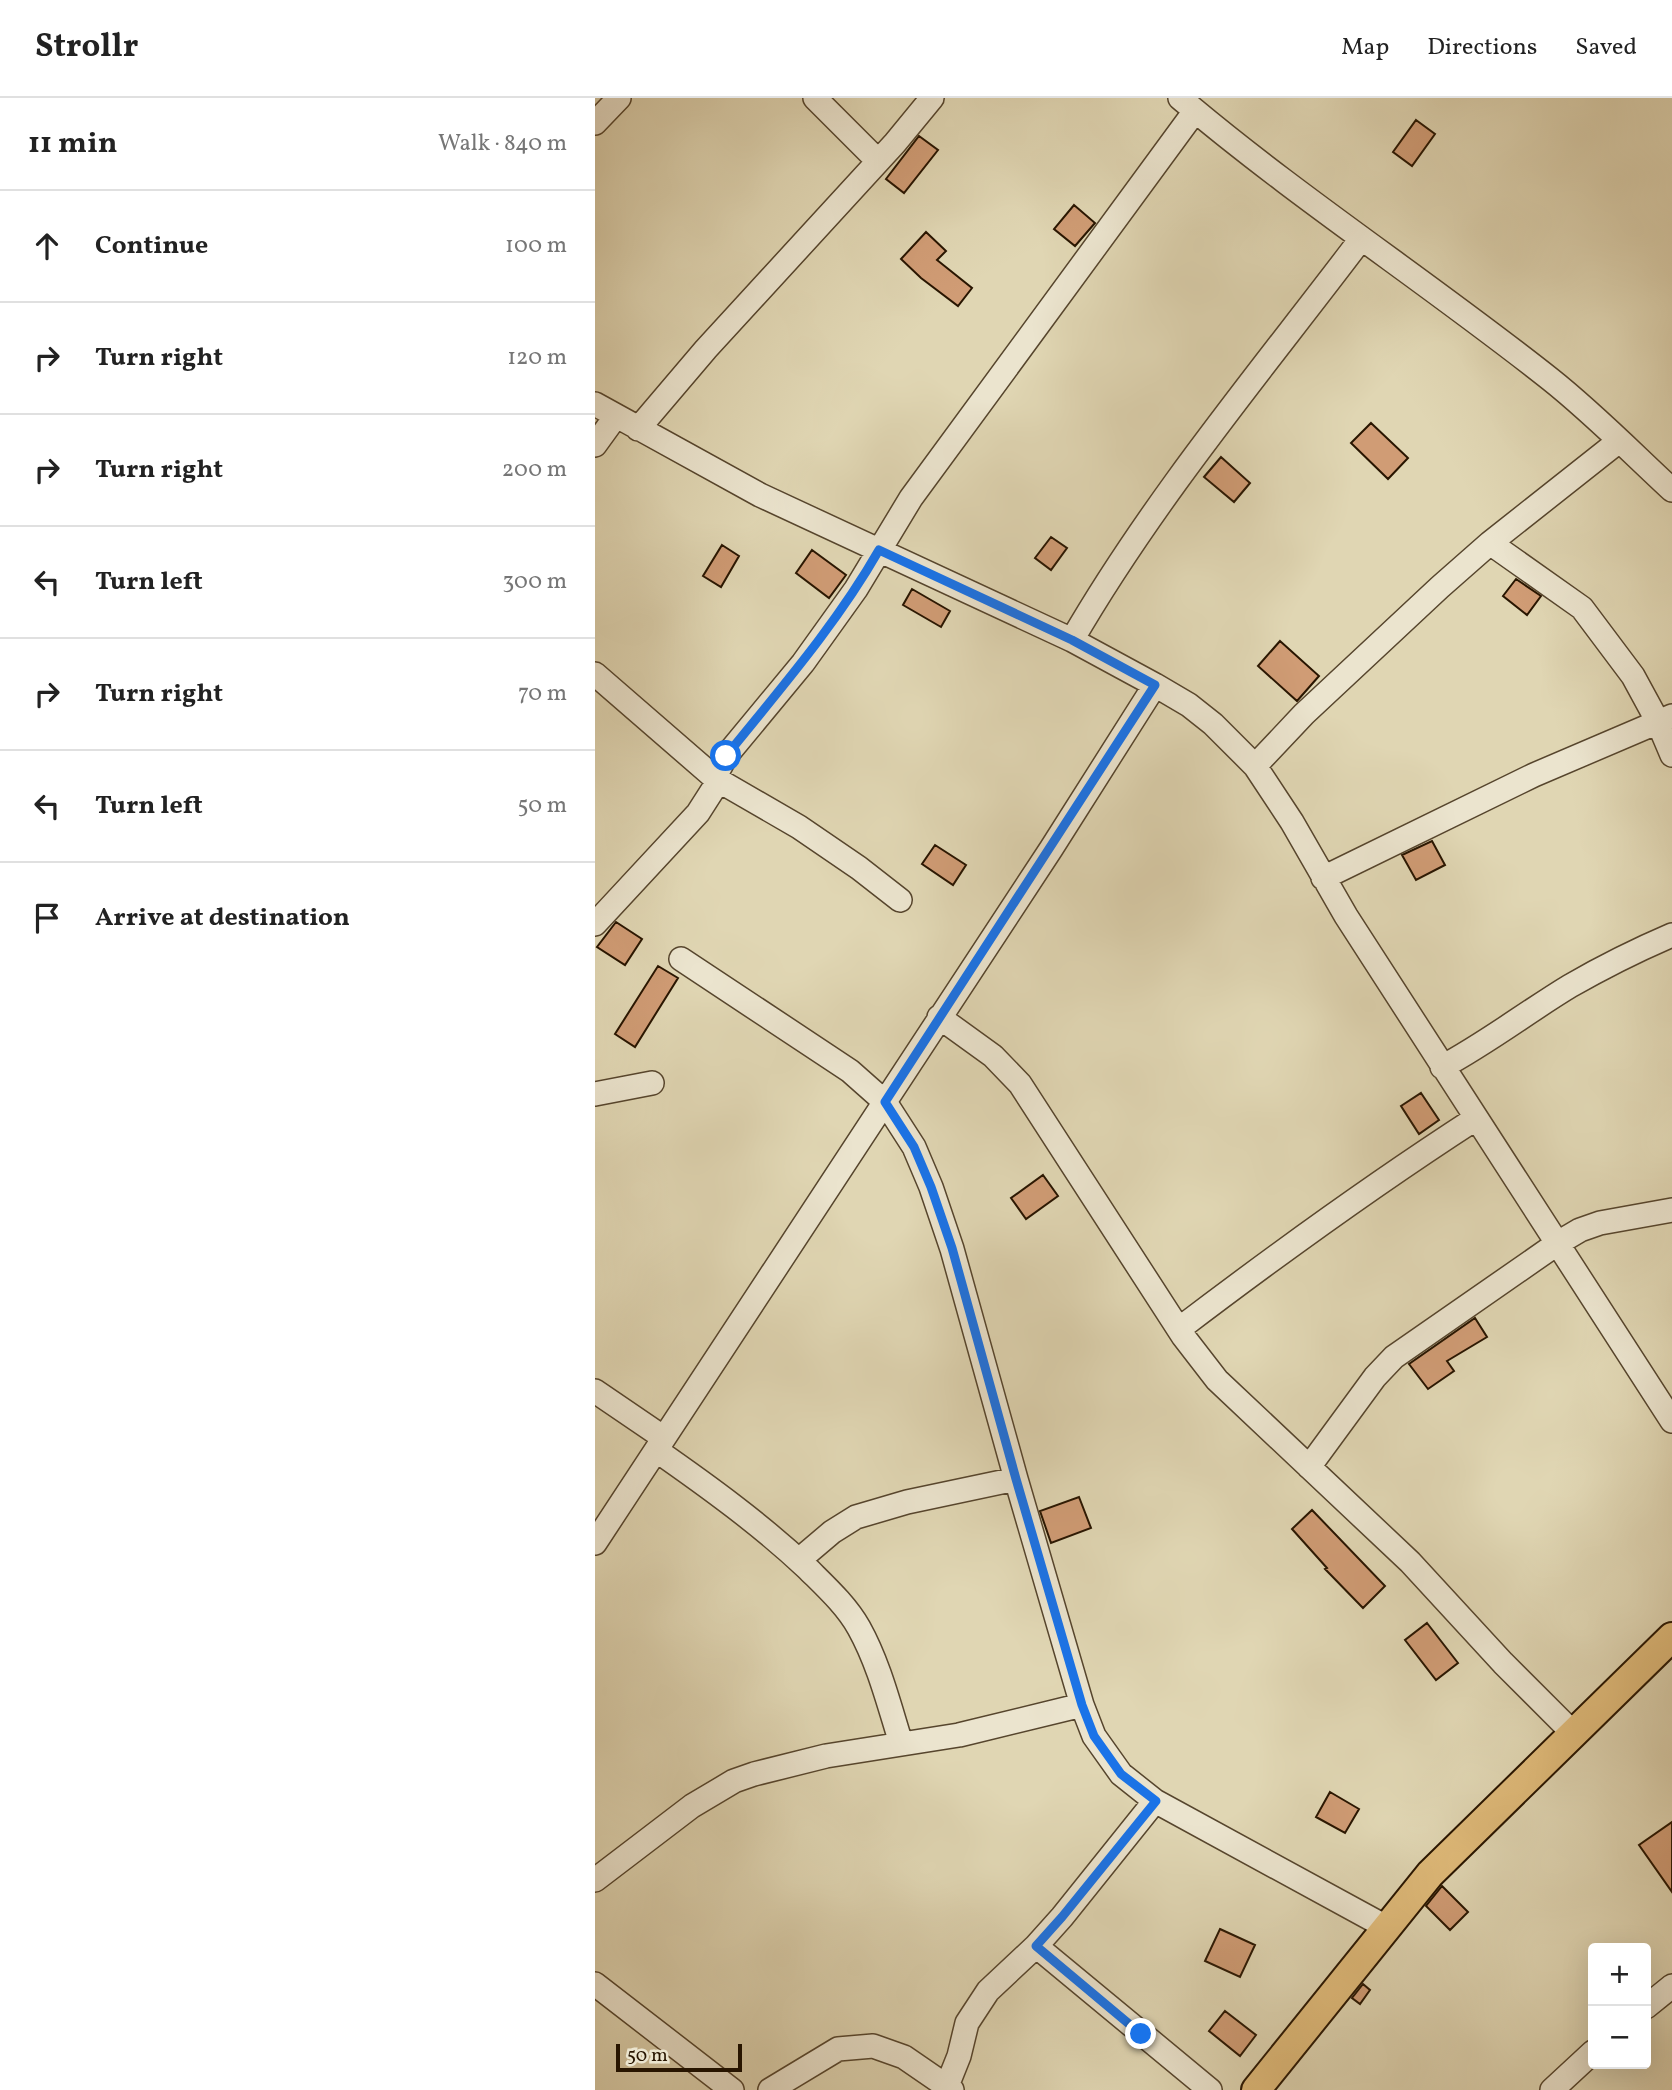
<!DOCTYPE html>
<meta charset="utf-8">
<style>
body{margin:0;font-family:Vollkorn,serif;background:#f6f6f6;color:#222}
.controls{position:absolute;right:21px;bottom:21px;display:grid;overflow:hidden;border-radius:7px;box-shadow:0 7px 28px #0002}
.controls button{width:63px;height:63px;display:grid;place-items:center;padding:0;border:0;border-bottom:2px solid #e0e0e0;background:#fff;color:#222;font:35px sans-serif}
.scale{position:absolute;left:21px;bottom:18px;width:126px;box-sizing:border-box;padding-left:7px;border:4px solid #281500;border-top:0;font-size:19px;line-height:24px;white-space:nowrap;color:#281500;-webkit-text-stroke:5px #ebe4ce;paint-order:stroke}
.stop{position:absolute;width:21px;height:21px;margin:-16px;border:5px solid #1a73e8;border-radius:50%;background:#fff}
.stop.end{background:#1a73e8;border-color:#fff;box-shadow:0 2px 7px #0008}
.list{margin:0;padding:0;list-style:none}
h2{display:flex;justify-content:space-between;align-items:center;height:91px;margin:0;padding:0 28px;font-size:30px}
h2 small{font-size:23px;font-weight:400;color:#767676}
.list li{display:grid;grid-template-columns:46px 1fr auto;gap:21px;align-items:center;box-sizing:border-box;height:112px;padding:0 28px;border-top:2px solid #e0e0e0}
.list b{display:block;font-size:26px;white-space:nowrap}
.list em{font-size:23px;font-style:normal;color:#767676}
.icon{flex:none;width:38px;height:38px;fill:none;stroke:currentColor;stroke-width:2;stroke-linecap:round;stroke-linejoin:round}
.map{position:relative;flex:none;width:1077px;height:1992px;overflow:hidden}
header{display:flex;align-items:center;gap:42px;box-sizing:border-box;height:98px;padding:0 35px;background:#fff;border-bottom:2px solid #e0e0e0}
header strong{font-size:33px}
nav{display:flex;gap:38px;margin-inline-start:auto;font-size:24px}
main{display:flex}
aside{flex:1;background:#fff}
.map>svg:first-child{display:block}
.building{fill:#d09c75;stroke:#281500;stroke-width:2}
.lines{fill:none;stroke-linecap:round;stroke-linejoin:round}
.minor-casing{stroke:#56452d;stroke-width:26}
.major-casing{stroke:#281500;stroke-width:32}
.minor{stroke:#ebe4ce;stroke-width:23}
.major{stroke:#e0bb7a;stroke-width:28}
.route{stroke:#1a73e8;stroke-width:9}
</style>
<header>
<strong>Strollr</strong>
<nav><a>Map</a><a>Directions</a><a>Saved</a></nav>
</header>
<main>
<aside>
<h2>11 min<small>Walk · 840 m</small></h2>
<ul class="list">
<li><svg class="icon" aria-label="ahead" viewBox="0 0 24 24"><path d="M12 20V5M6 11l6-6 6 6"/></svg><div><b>Continue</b></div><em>100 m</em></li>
<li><svg class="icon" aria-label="right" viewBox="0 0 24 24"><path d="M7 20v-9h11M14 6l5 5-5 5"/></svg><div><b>Turn right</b></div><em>120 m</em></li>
<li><svg class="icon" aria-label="right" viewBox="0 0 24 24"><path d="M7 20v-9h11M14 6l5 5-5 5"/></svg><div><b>Turn right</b></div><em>200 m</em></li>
<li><svg class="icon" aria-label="left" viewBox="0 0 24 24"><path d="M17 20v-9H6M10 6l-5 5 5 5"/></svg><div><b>Turn left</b></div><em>300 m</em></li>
<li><svg class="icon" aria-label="right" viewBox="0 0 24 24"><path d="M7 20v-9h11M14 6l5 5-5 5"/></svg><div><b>Turn right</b></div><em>70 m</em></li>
<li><svg class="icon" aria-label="left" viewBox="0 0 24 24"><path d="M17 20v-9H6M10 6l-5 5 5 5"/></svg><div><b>Turn left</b></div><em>50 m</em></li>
<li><svg class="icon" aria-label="arrive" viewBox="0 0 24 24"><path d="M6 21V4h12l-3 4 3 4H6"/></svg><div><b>Arrive at destination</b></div></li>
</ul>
</aside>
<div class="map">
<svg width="1077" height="1992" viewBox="0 0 1077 1992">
<rect width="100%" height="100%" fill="#e0d6b3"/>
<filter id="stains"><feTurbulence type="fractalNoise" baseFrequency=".00286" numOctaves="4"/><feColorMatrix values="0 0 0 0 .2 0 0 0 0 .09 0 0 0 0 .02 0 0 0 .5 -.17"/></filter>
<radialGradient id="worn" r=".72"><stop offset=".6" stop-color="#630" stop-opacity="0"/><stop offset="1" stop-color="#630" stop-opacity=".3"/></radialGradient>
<path class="building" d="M821,22l19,14 -23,32 -19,-14z
M324,38l19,14 -34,43 -18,-14z
M479,107l21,18 -20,23 -21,-17z
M331,134l20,19 -9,9 35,28 -14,18 -37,-28 -20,-19z
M776,325l37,35 -20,21 -37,-36z
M626,359l29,26 -16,19 -30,-25z
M456,439l16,11 -16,22 -16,-12z
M127,447l17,11 -18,31 -18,-11z
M217,452l34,25 -17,23 -33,-25z
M921,481l25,17 -14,19 -24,-19z
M317,491l38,22 -9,16 -38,-22z
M685,543l39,35 -22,25 -39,-35z
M837,743l13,24 -29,15 -14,-25z
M340,747l31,20 -13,20 -31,-21z
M21,824l26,17 -17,26 -28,-18z
M63,868l20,12 -43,69 -20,-13z
M826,995l18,27 -20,14 -18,-28z
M448,1077l15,21 -32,23 -15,-21z
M880,1220l12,19 -40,24 7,10 -26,18 -19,-25z
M484,1399l12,31 -40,15 -11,-32z
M717,1412l73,76 -22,22 -38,-39 2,-1 -35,-39z
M832,1525l31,40 -22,17 -31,-40z
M735,1694l29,17 -14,24 -29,-16z
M1077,1724v70l-33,-47z
M847,1788l26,26 -18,18 -24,-24z
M625,1831l35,16 -15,32 -35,-16z
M768,1886l7,6 -10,14 -8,-6z
M630,1913l31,24 -16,21 -31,-25z"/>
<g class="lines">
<defs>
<path id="minor" d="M220,0l63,63
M585,0c118,100 249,185 370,281 43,34 82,74 122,111
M0,25l24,-25
M0,306l165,91 312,145 83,45 34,20 24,19 42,42 37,56 54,94 326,505
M43,331l68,-80 189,-206 37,-45
M0,347l21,-29
M895,445l92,65 51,68 25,46 14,33
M477,542c83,-143 190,-270 289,-401
M0,576l121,105 83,48 60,41 41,32
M660,668l49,-52 136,-127 50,-44 129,-102
M728,780l211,-103 138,-59
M0,826l103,-111 16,-25 5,-19 7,-13 77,-93 53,-74 55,-91 284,-387
M86,861l169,112 35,31 29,45 17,40 21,62 64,230 66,226 12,31 27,38 34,27 231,126
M344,919l54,39 27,28 163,252 34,44 193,182 93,101 70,70
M847,969c45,-24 85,-55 128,-81 33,-19 67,-36 102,-51
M0,996l57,-11
M584,1231c96,-73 194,-144 296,-210
M0,1293l69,47
M61,1352c53,37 104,74 151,118 19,19 39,37 52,60 20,36 30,77 42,115
M714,1369l66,-90 19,-20 164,-114 22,-13 20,-7 72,-13
M0,1445l456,-694 104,-164
M204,1462l33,-28 24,-15 51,-15 109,-23
M0,1782l97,-74 42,-25 20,-7 72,-18 133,-21 123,-30
M441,1848l174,144
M0,1886l137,106
M1051,1909l26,-21
M352,1988l12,-30 8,-33 21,-32 48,-45 26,-29 93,-116
M175,1992l68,-41 35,-3 31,11 48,33
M957,1992l41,-38"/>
<path id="major" d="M661,1992l174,-216 242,-237"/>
</defs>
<use href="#minor" class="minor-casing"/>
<use href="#major" class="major-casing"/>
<use href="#minor" class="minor"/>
<use href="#major" class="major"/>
</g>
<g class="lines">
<path class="route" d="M131,658c54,-67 110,-131 153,-206l193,90 83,45 -270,417 29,45 17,40 21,61 64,231 66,226 12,31 27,38 35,27 -94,116 -26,29 105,88"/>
</g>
<rect width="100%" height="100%" filter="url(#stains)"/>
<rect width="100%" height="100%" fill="url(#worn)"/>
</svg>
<div class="controls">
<button>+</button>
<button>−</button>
</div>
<div class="scale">50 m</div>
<div class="stop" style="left:131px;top:658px"></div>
<div class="stop end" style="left:546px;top:1936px"></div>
</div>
</main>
